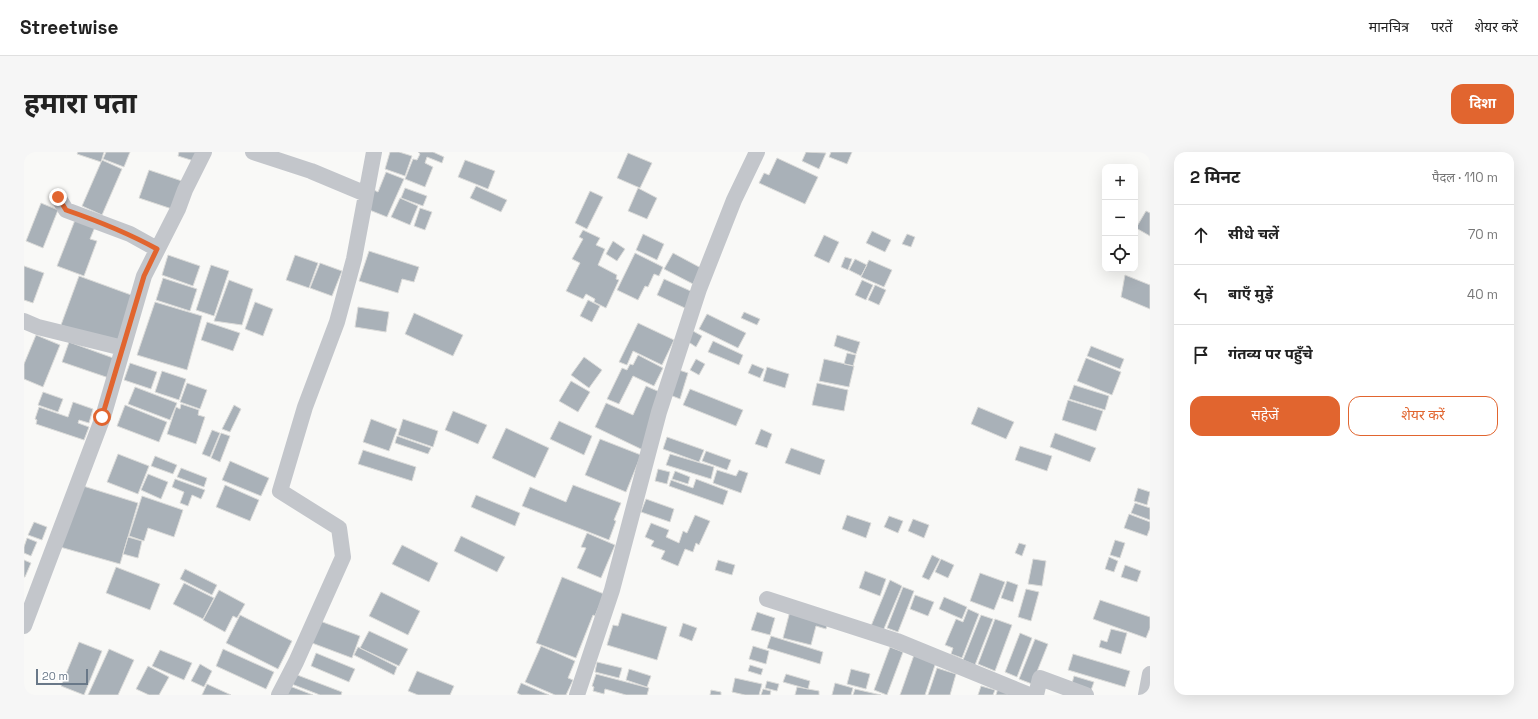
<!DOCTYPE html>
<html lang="hi">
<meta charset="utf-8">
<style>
body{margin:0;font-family:"Space Grotesk","Noto Sans Devanagari",sans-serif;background:#f6f6f6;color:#222}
.controls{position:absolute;right:12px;top:12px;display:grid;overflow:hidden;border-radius:8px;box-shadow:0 4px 16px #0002}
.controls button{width:36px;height:36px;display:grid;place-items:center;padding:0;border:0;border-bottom:1px solid #e0e0e0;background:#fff;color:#222;font:20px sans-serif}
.scale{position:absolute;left:12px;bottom:10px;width:52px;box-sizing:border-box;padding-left:4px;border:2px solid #697888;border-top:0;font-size:11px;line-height:14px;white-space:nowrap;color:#697888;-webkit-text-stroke:3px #fff;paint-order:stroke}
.stop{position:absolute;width:12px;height:12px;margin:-9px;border:3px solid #e1652f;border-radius:50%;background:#fff}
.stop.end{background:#e1652f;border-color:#fff;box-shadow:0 1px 4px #0008}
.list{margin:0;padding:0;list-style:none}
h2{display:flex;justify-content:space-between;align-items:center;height:52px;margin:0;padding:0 16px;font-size:17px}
h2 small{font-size:13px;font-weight:400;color:#767676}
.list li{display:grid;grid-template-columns:26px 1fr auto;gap:12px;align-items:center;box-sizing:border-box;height:60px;padding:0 16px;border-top:1px solid #e0e0e0}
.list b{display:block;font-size:15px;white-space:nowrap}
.list em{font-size:13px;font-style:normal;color:#767676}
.actions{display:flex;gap:8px;padding:12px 16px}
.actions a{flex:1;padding:9px 0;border:1px solid #e1652f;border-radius:12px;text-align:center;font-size:14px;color:#e1652f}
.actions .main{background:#e1652f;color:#fff}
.icon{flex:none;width:22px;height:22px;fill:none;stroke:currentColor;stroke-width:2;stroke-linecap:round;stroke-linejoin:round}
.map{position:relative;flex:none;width:1126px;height:543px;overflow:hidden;border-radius:12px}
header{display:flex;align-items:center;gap:24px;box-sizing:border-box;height:56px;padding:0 20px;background:#fff;border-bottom:1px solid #e0e0e0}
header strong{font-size:19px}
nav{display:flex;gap:22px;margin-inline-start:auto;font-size:14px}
.intro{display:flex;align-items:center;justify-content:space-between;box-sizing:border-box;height:96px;padding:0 24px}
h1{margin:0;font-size:28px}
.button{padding:10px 18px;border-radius:12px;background:#e1652f;color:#fff;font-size:14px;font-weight:700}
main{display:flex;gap:24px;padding:0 24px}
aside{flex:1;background:#fff;border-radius:12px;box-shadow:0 4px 16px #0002}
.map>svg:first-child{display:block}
.building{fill:#a9b1b8;stroke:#dbdbd9}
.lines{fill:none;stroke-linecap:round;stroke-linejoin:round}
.street{stroke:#c3c6cb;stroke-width:16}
.route{stroke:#e1652f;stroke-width:5}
</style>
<header>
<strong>Streetwise</strong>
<nav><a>मानचित्र</a><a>परतें</a><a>शेयर करें</a></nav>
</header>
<div class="intro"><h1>हमारा पता</h1><a class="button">दिशा</a></div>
<main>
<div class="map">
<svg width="1126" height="543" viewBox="0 0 1126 543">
<rect width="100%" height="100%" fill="#f9f9f7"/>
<path class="building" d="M54,0h26l-3,10 -24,-8z
M82,0h24l-6,15 -21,-8z
M155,0h18l-3,9 -16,-5z
M366,0h9l13,4 -7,20 -20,-7z
M394,0h15l11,5 -2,6 -15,-6 -2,6 8,4 -8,20 -20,-8 8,-20 4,1 3,-6z
M782,0l20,1 -7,16 -17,-8z
M807,0h21l-5,12 -18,-7z
M604,1l24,10 -12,25 -23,-10z
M753,6l41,19 -13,27 -46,-21 5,-10 5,2z
M78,8l20,9 -20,46 -20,-9z
M441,8l30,11 -7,18 -30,-12z
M125,18l33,11 -10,28 -33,-11z
M362,20l18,7 -17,38 -20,-8 7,-19 4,2z
M452,34l31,14 -6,12 -31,-14z
M381,36l22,8 -4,10 -22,-8z
M614,36l19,10 -10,21 -19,-8z
M566,39l13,6 -16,32 -12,-6z
M376,46l18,8 -8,19 -19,-8z
M17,51l17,7 -15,38 -17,-7z
M396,56l12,4 -7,18 -11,-4z
M1122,59l4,2v23l-14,-8z
M51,68l20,7 -5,12 7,2 -13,35 -27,-10z
M559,78l17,8 -4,7 9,4 -7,16 19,10 -1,4 3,1 -13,28 -12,-6 1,-3 -9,-5 -3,5 -17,-8 14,-28 -8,-4 11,-20 -4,-2z
M848,79l19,9 -6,12 -19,-9z
M619,82l21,10 -7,16 -21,-10z
M883,82l8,3 -4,10 -9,-3z
M800,83l15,7 -10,21 -15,-7z
M589,89l12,8 -8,12 -11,-7z
M345,99l50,16 -5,15 -12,-3 -4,14 -39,-12z
M611,101l28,14 -4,9 -5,-2 -6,13 -3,-1 -7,14 -21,-10z
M649,101l28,15 -8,16 -29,-15z
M144,103l32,11 -7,20 -31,-11z
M271,103l23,8 -9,25 -23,-8z
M821,105l7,2 -4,11 -7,-3z
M831,107l12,6 -6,11 -12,-6z
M845,108l23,10 -8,17 -23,-10z
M296,111l22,8 -10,25 -22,-8z
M187,113l18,6 -15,45 -18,-6z
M0,114l20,7 -11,30 -9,-3z
M1101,123l25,10v24l-29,-12z
M55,124l55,20 -18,49 -55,-20z
M139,126l34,11 -7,22 -34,-11z
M640,127l31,14 -8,16 -30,-14z
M205,128l24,9 -11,36 -28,-4z
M838,128l11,5 -7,15 -11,-5z
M851,133l11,5 -7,15 -11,-5z
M564,148l12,6 -8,16 -12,-6z
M131,150l47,14 -15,54 -50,-15z
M231,150l18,7 -10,27 -18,-7z
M334,155l31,5 -3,20 -31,-5z
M720,160l16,7 -3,6 -16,-7z
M390,161l49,22 -10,21 -48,-22z
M683,162l39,19 -8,15 -39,-19z
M183,170l33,11 -7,18 -32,-11z
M614,171l36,17 -12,25 -29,-14 -6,14 -8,-3z
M669,179l9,5 -6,11 -9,-6z
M12,183l24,10 -17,42 -19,-8v-15z
M813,183l23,7 -4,12 -22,-8z
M689,189l30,14 -4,10 -31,-13z
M45,190l47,17 -7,19 -47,-16z
M1067,194l33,13 -4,10 -33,-13z
M823,201l9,2 -3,11 -9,-2z
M614,203l25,13 -9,18 -21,-10 -14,28 -12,-5 15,-31 5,2 3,-6 3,1z
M560,205l18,13 -13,18 -18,-13z
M1062,206l35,14 -9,23 -35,-14z
M672,207l9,5 -6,11 -9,-5z
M800,207l30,7 -5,21 -30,-6z
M106,211l27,9 -6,17 -27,-9z
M728,212l12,5 -4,9 -12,-5z
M743,215l22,7 -4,14 -22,-7z
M655,218l9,3 -8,26 -10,-4z
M138,219l24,8 -7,21 -24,-8z
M547,229l19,11 -12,20 -19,-11z
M163,231l20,7 -7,19 -20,-7z
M793,231l31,7 -4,21 -32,-6z
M1050,233l35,11 -4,14 -36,-11z
M622,234l16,7 -19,57 -48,-23 11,-24 27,12z
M111,235l42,16 -7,17 -42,-16z
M666,237l53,21 -7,16 -53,-21z
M19,240l20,7 -5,13 -20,-7z
M1044,248l35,11 -7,20 -34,-11z
M49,250l20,7 -4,14 -10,-3 -1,3 11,4 -5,13 -48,-16 1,-4 -2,-1 4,-12 29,10z
M157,252l18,6 -1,5 7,2 -9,27 -29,-10 9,-27 4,2z
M101,253l42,17 -8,20 -42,-16z
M210,253l7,4 -11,23 -8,-3z
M954,255l36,15 -8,17 -35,-15z
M429,259l34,14 -9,19 -33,-14z
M347,267l26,10 -8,22 -26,-9z
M379,267l35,12 -5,16 -35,-12z
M535,269l33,15 -8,19 -34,-16z
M482,276l43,20 -14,30 -43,-20z
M737,277l11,5 -5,14 -12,-4z
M188,278l8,3 -10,24 -8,-3z
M197,281l9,3 -10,26 -9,-4z
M1031,281l41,15 -6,14 -40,-15z
M373,284l34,12 -3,6 -33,-11z
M643,285l37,13 -5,12 -36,-13z
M576,287l41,16 -15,37 -41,-17z
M996,294l32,10 -5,15 -32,-11z
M767,296l34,12 -5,15 -35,-12z
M339,298l53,17 -4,14 -54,-17z
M682,299l25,9 -4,10 -25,-9z
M94,302l31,12 -11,28 -31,-12z
M646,302l44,13 -3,12 -45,-14z
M131,304l22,9 -4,9 -22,-8z
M206,309l39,17 -8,18 -39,-16z
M157,316l26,10 -3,9 -27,-10z
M634,317l12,3 -3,12 -12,-3z
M693,318l19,6 3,-6 9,3 -7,20 -28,-10z
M651,319l15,6 -2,7 -16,-5z
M124,322l20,8 -7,17 -20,-9z
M151,327l30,11 -4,9 -9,-4 -4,11 -8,-3 4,-11 -12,-5z
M672,327l32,12 -5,14 -54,-19 2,-6 22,8z
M56,333l58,18 -18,61 -60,-17z
M201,333l34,15 -9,21 -34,-14z
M549,333l48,18 -7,17 2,1 -7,19 -87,-34 8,-19 36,15z
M1114,336l12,4 -3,13 -13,-4z
M452,343l44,18 -5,13 -44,-19z
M118,344l41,14 -9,27 -26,-9 -4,13 -15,-5z
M622,347l28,10 -4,13 -29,-10z
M1111,351l15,5v12l-19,-7z
M1105,362l21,8v6l-3,8 -23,-8z
M671,363l15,6 -11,24 -3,-2 -3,9 -8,-3 -7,17 -17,-7 4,-8 -14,-5 3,-5 -9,-4 6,-14 18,7 -3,7 13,6 4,-12 4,2z
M823,363l24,8 -5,15 -24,-9z
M865,364l14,5 -5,12 -14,-6z
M889,367l16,6 -5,13 -16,-7z
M10,370l13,5 -5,13 -14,-5z
M563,381l28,12 -14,33 -24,-10 9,-20 -5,-1z
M437,384l44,21 -8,15 -43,-21z
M104,385l14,4 -4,17 -15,-4z
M3,386l10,4 -6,14 -7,-3v-6z
M1091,388l10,3 -5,15 -10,-3z
M995,391l7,2 -4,11 -7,-3z
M378,393l36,18 -9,19 -37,-18z
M908,403l8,4 -11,21 -7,-3z
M1085,405l9,4 -4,11 -9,-3z
M917,407l13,6 -6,13 -13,-6z
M1009,407l13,2 -4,25 -14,-2z
M0,408l7,3 -6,14h-1z
M694,408l17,5 -3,10 -17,-5z
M1101,413l16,6 -4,11 -16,-5z
M92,415l44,17 -10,26 -44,-17z
M161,417l32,16 -5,10 -32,-16z
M841,419l21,8 -6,17 -21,-8z
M956,421l25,9 -11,28 -24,-9z
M538,425l42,17 -9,22 -2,-1 -17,43 -40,-15z
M866,428l12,6 -19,45 -12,-5z
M983,429l11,4 -5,17 -12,-4z
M160,431l30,15 -11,21 -30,-15z
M879,435l11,4 -16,41 -11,-4z
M1002,437l13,3 -8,29 -13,-4z
M195,438l26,14 -8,14 -4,-2 -8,16 -22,-12z
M357,440l39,19 -12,24 -39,-19z
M891,443l19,7 -6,14 -18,-7z
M920,445l23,10 -5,12 -23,-10z
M1076,448l50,17v11l-4,10 -53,-19z
M944,457l11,5 -17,44 -11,-4 2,-6 -8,-3 11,-26 7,3z
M766,459l38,10 -2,8 -10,-3 -5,19 -28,-7z
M733,460l18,6 -5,17 -19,-5z
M598,461l45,14 -10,33 -50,-15 6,-20 5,1z
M216,463l52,26 -14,28 -52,-26z
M957,463l12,4 -18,46 -12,-5z
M971,467l17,6 -17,46 -17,-7z
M296,469l40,15 -8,22 -40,-15z
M659,471l14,5 -5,13 -13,-5z
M1087,477l16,4 -6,21 -22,-7 2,-7 6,2z
M345,479l39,18 -9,17 -39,-18z
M996,481l12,5 -15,39 -12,-5z
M747,484l52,16 -3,12 -53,-16z
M1011,487l13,5 -16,40 -13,-5z
M55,490l23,9 -18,44 -23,-9z
M517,494l34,15 -7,17 5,2 -7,15h-11l-30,-13z
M729,494l16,5 -3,13 -17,-5z
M334,495l39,20 -3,8 -40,-20z
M866,495l13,5 -16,43 -13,-5z
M85,497l25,11 -16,35h-30z
M199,497l51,23 -8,17 -50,-23z
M136,498l32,13 -8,17 -32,-14z
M292,501l39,16 -6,13 -38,-16z
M1049,502l57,17 -5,16 -57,-17z
M890,503l22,7 -11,33h-25z
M573,510l25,6 -3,10 -24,-6z
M176,512l12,7 -8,16 -13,-6z
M726,513l13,4 -2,6 -13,-4z
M124,514l21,11 -10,18h-10l-13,-6z
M913,516l19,6 -6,21h-22z
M605,517l22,7 -4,11 -21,-7z
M827,517l19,5 -4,15 -19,-5z
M393,519l37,15 -4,9h-32l-10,-4z
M268,521l50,19 -1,3h-21l-31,-12z
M572,522l53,14 -2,7h-21l-21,-6 -1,5 -11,-3 1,-4 -2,-1z
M762,522l24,7 -2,8 -25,-7z
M1050,524l20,6 -4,11 -19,-6z
M711,526l27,6 -3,11h-14l-13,-3z
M743,529l12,3 -2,7 -12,-3z
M497,531l28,12h-28l-4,-2z
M811,531l18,5 -2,7h-19z
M183,532l24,11h-29z
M263,533l26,10h-30z
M957,534l14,4 -2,5h-15z
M773,535l22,4v4h-24z
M974,536l11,3 -2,4h-11z
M739,537l8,2 -1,4h-9z
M831,537l26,6h-28z
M687,538l10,2v3h-11z"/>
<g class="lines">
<path class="street" d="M229,0l58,19 55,23
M34,45l8,13 64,24 27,15
M0,169l14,6 85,21
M743,447l130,42 132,54
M0,474l79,-209 41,-141 34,-67 7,-19 19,-38
M255,543l17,-33 47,-105 -4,-29 -59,-37 25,-84 32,-85 17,-63 20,-107
M553,543l35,-105 47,-178 40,-123 35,-89 23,-48
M1012,543l4,-17 46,17
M1122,543l4,-21"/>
</g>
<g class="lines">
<path class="route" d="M34,45l8,13c32,11 62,23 91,39l-13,27 -42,141"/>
</g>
</svg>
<div class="controls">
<button>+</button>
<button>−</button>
<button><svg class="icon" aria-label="locate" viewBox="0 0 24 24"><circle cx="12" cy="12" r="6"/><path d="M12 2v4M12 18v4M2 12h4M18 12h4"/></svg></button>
</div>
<div class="scale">20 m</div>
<div class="stop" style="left:78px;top:265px"></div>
<div class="stop end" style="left:34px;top:45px"></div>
</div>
<aside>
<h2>2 मिनट<small>पैदल · 110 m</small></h2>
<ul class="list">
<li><svg class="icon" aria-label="ahead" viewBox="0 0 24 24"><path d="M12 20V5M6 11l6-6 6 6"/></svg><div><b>सीधे चलें</b></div><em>70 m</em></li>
<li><svg class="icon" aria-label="left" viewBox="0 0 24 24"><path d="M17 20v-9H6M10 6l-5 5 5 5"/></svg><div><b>बाएँ मुड़ें</b></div><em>40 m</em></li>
<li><svg class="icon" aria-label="arrive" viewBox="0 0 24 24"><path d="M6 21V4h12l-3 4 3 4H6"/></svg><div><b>गंतव्य पर पहुँचे</b></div></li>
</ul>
<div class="actions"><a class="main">सहेजें</a><a>शेयर करें</a></div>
</aside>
</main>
